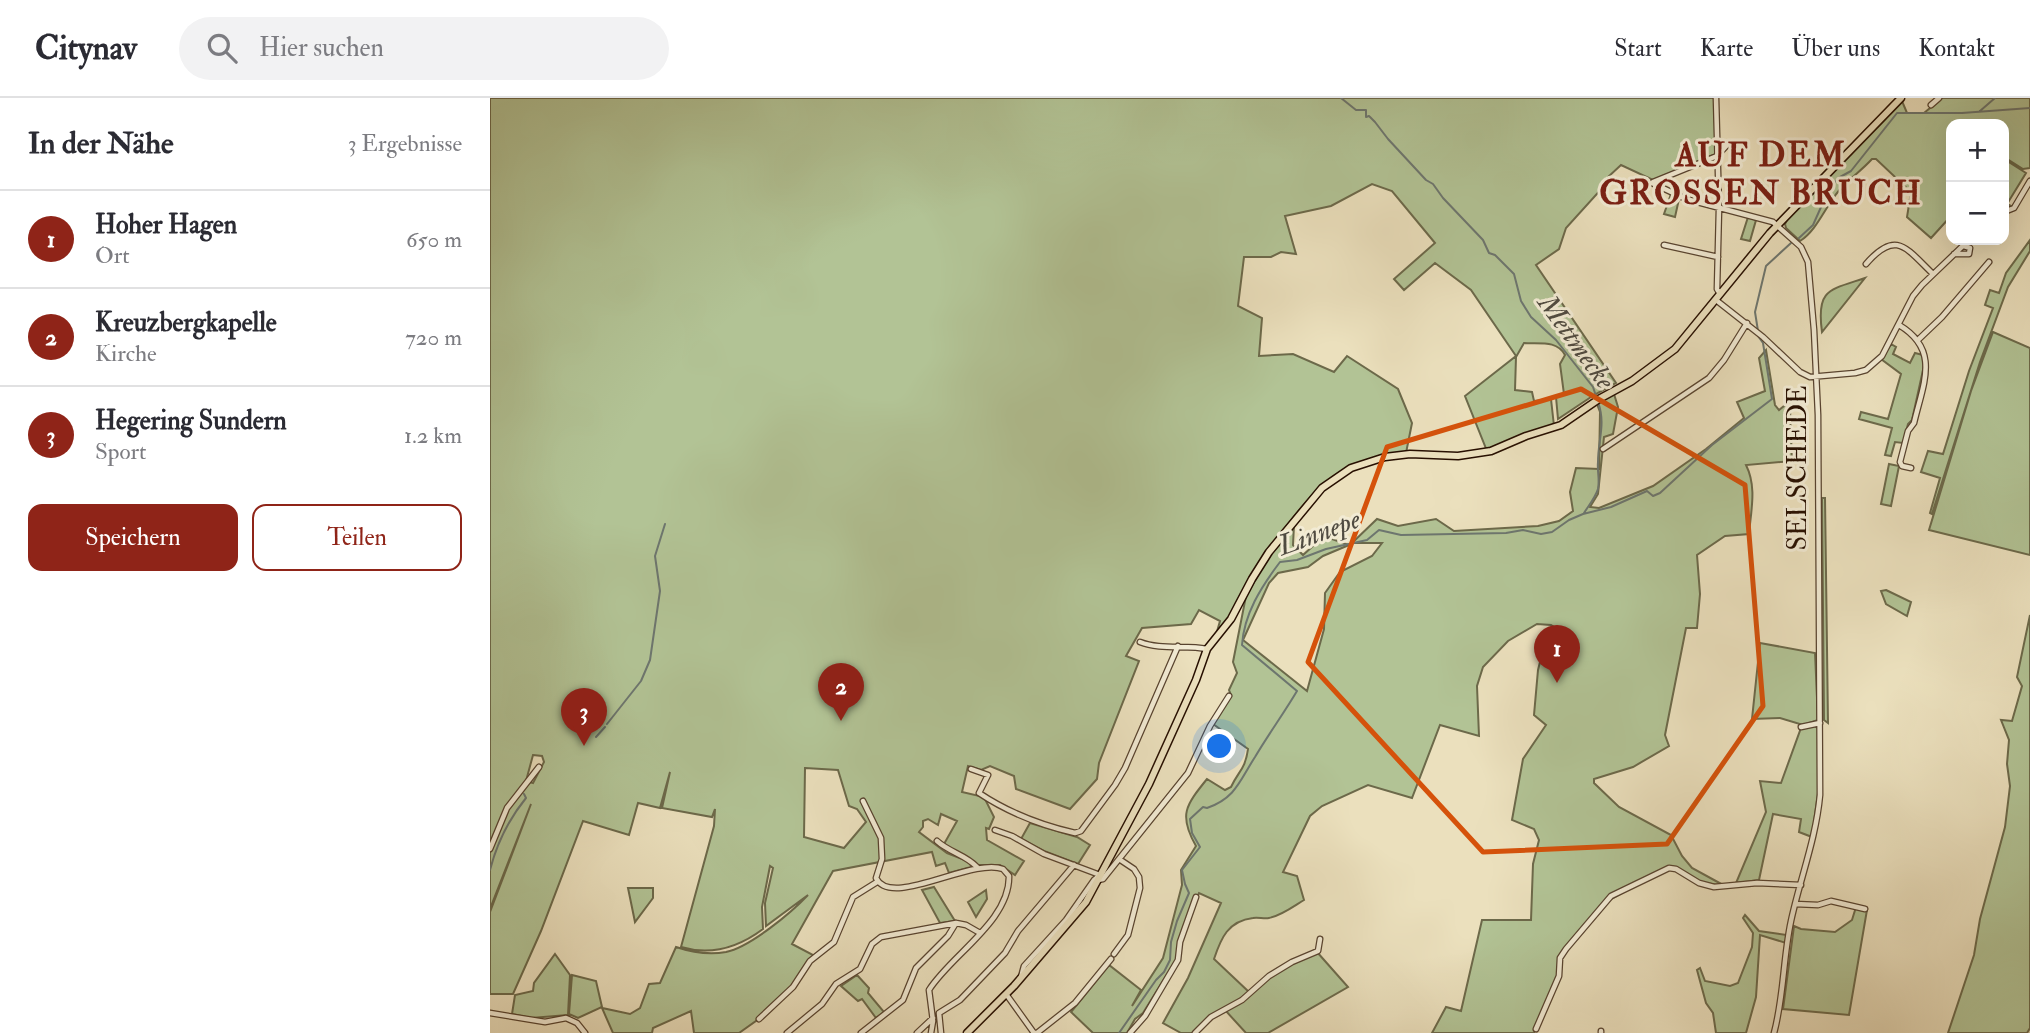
<!DOCTYPE html>
<html lang="de">
<meta charset="utf-8">
<style>
body{margin:0;font-family:"IM FELL Double Pica",serif;background:#f2f2f3;color:#2b2b33}
.controls{position:absolute;right:21px;top:21px;display:grid;overflow:hidden;border-radius:14px;box-shadow:0 7px 28px #0002}
.controls button{width:63px;height:63px;display:grid;place-items:center;padding:0;border:0;border-bottom:2px solid #e1e1e2;background:#fff;color:#2b2b33;font:35px sans-serif}
.you{position:absolute;left:730px;top:649px;width:24px;height:24px;margin:-18px;border:5px solid #fff;border-radius:50%;background:#1a73e8;box-shadow:0 0 0 10px #1a73e833}
.badge{display:grid;place-items:center;width:46px;height:46px;border-radius:50%;background:#8f2418;color:#fff;font-size:23px;font-weight:700}
.pin{position:absolute;translate:-50% -58px;filter:drop-shadow(0 2px 4px #0008)}
.pin::after{content:'';position:absolute;top:37px;width:24px;height:21px;background:inherit;clip-path:polygon(0 0,100% 0,50% 100%)}
.list{margin:0;padding:0;list-style:none}
h2{display:flex;justify-content:space-between;align-items:center;height:91px;margin:0;padding:0 28px;font-size:30px}
h2 small{font-size:23px;font-weight:400;color:#7c7c81}
.list li{display:grid;grid-template-columns:46px 1fr auto;gap:21px;align-items:center;box-sizing:border-box;height:98px;padding:0 28px;border-top:2px solid #e1e1e2}
.list b{display:block;font-size:26px;white-space:nowrap}
.list p{margin:0;font-size:23px;white-space:nowrap;color:#7c7c81}
.list em{font-size:23px;font-style:normal;color:#7c7c81}
.actions{display:flex;gap:14px;padding:21px 28px}
.actions a{flex:1;padding:16px 0;border:2px solid #8f2418;border-radius:14px;text-align:center;font-size:24px;color:#8f2418}
.actions .main{background:#8f2418;color:#fff}
.icon{flex:none;width:38px;height:38px;fill:none;stroke:currentColor;stroke-width:2;stroke-linecap:round;stroke-linejoin:round}
.map{position:relative;flex:none;width:1540px;height:935px;overflow:hidden}
header{display:flex;align-items:center;gap:42px;box-sizing:border-box;height:98px;padding:0 35px;background:#fff;border-bottom:2px solid #e1e1e2}
header strong{font-size:33px}
nav{display:flex;gap:38px;margin-inline-start:auto;font-size:24px}
.search{width:490px;height:63px;background:#f2f2f3;display:flex;align-items:center;gap:18px;box-sizing:border-box;padding:0 24px;border-radius:38px;color:#7c7c81;font-size:26px}
main{display:flex}
aside{flex:1;background:#fff}
.map>svg:first-child{display:block}
.green{fill:#b2c395;stroke:#6c694a;stroke-width:2;fill-rule:evenodd}
.lines{fill:none;stroke-linecap:round;stroke-linejoin:round}
.stream{stroke:#6d766f;stroke-width:2}
.minor-casing{stroke:#58432f;stroke-width:7}
.major-casing{stroke:#270f00;stroke-width:9}
.minor{stroke:#f2ebd4;stroke-width:4.5}
.major{stroke:#ebe0bd;stroke-width:6}
.marked{fill:none;stroke:#d5520b;stroke-width:5;stroke-linejoin:round}
.labels{text-anchor:middle;dominant-baseline:central;stroke-width:6;stroke-linejoin:round;paint-order:stroke}
.street-label{font-size:26px;fill:#270f00;stroke:#f2ebd4}
.water-label{font-size:28px;font-style:italic;fill:#504b41;stroke:#f2ebd4}
.district-label{font-size:33px;font-weight:bold;letter-spacing:2px;fill:#7a1f14;stroke:#f2ebd4}
</style>
<header>
<strong>Citynav</strong>
<div class="search"><svg class="icon" aria-label="search" viewBox="0 0 24 24"><circle cx="10" cy="10" r="6"/><path d="M15 15l6 6"/></svg>Hier suchen</div>
<nav><a>Start</a><a>Karte</a><a>Über uns</a><a>Kontakt</a></nav>
</header>
<main>
<aside>
<h2>In der Nähe<small>3 Ergebnisse</small></h2>
<ul class="list">
<li><span class="badge">1</span><div><b>Hoher Hagen</b><p>Ort</p></div><em>650 m</em></li>
<li><span class="badge">2</span><div><b>Kreuzbergkapelle</b><p>Kirche</p></div><em>720 m</em></li>
<li><span class="badge">3</span><div><b>Hegering Sundern</b><p>Sport</p></div><em>1.2 km</em></li>
</ul>
<div class="actions"><a class="main">Speichern</a><a>Teilen</a></div>
</aside>
<div class="map">
<svg width="1540" height="935" viewBox="0 0 1540 935">
<rect width="100%" height="100%" fill="#ebe0bd"/>
<filter id="stains"><feTurbulence type="fractalNoise" baseFrequency=".00286" numOctaves="4"/><feColorMatrix values="0 0 0 0 .2 0 0 0 0 .09 0 0 0 0 .02 0 0 0 .5 -.17"/></filter>
<radialGradient id="worn" r=".72"><stop offset=".6" stop-color="#630" stop-opacity="0"/><stop offset="1" stop-color="#630" stop-opacity=".3"/></radialGradient>
<path class="green" d="M0,0h1224l2,56 -63,26 -32,-15 -13,12 -3,8 -39,43 -7,21 -23,16 80,118 -22,12 -36,24 -2,-22 8,-3 -4,-30 5,-9c-8,-15 -25,-11 -41,-12l-8,14 -1,33 17,2 2,9 17,-2 3,27 -67,25 -22,-55 51,-40 -45,-66 -36,-27 -31,27 -10,-11 41,-36 -43,-52 -20,-7 -41,22 -46,10 11,38 -15,-2 -10,5h-27l-6,49 24,12 -3,38 34,-2 41,18 13,-16 51,33 14,34 -6,30c-20,5 -45,7 -63,17 -46,25 -90,109 -117,154l-10,11 4,-14 -21,-11 -8,14 -49,4 -16,28 13,5 -40,102 -2,16 -27,30 -54,-20 -2,-13 -24,-10 -9,4 -13,-4 -6,26 22,5 10,20 -5,12 -3,-1 1,12 37,21 -9,14 -15,-10h-22c-10,-10 -24,-12 -34,-21l13,-23 -16,-7 -3,11 -10,-6 -5,2v6l-4,5 28,21 23,9 1,5 -22,6 -4,-10 -9,3 -4,-14 -99,19 -41,73 23,12 -16,22 -29,33 -31,22h-45l-3,-22 -38,17 -1,5h-39l-11,-25 28,6 10,-6 9,-24 11,-1 16,-36c15,5 33,8 50,5 24,-5 65,-39 82,-57l-42,31 -1,-23 8,-35 -3,-2 -8,41 1,22c-24,18 -52,27 -82,18l33,-121 1,-17 -3,8 -50,-9 8,-36 -10,36 -22,-5 -9,32 -46,-14 -42,110 -28,63h-23v-82l41,-108 -41,105zM43,657l9,1 2,6 -11,21 -7,-2zM315,670l33,2 11,36 8,3 9,13 -22,26 -40,-11z
M1452,0h88v70l-7,1 -19,-12v-33h-53v92l-20,22 -24,-21 4,-25 -35,-33h-4c-10,11 -18,16 -28,26 -17,16 -25,44 -44,56l-14,-13 -1,-4 4,-8 113,-115 5,12h17z
M1514,61l22,14 -19,31 6,3 -9,4z
M1181,96l8,5 -4,18 -11,-3z
M1258,119l8,3 -6,21 -9,-2z
M1540,142v11l-22,36 -28,75 -48,152 -2,-1 10,-35 -19,-6 7,-21 15,3 26,-83 24,-63 -8,-3 5,-15 9,3 7,-20z
M1375,180l-43,54c-6,-43 7,-42 43,-54z
M1503,234l37,16v207l-101,-25 42,-139z
M1401,246l5,3 -3,7 17,9 5,-10 8,2 2,6 -13,59 -4,4 -5,19 -8,-1 -4,14 -6,-1 7,-27 -33,-9 2,-7 27,7 13,-45 -20,-15z
M1276,252l9,55 4,5 16,-13 -5,12 2,52 -46,4c11,22 5,45 3,69l-24,2 -28,19 3,39 -3,34h-11l-21,107 4,11 -36,21 -39,12v4l25,24 52,28 11,21 10,12 33,18 -26,-4 -30,-15 -61,34 -48,55 -2,19 -24,58h-102l14,-26 15,4 21,-91h49l2,-56 6,-24 -5,-11 -22,-9 11,-61 23,-34 -12,-10 4,-45 5,-20 17,10 9,-23 -18,-12 -14,-1 -29,17 -25,26 -6,19 2,50 -39,-11 -28,73 -44,-13 -46,21 -12,10 -27,56 14,4 7,24c-10,6 -23,16 -35,18 -5,1 -11,-1 -16,0 -25,3 -32,20 -39,41l35,33 -7,6 -31,18 -17,17h-13l-18,-10 25,-45 33,-75 -22,-10 -20,48 -3,19 -33,53 -8,6 -8,14h-34l-22,-21 38,-47 32,25 -9,16 31,-48 19,-73 -1,-15 15,-24c-18,-31 -10,-41 11,-67l18,11 6,-3c8,-17 14,-17 17,-38l-35,-25 18,-29 -2,-5 8,-17 -4,-11 13,-66 21,-37 27,-34 -1,20 10,10 10,-9 2,-13 34,12 -26,11 -15,11 -30,6 -9,10 -26,57 64,51 17,-62 1,-36 15,-21 32,-16 10,-13h-30l25,-24 21,7 38,-7 18,12 84,-5 21,-5 14,-10 -3,-19 6,-24 23,1 1,-57 -3,-8 17,-10 4,13 -5,27 -9,3 -6,57 -8,13 9,1 54,-22 53,-37 38,-31 -7,-16 28,-11 -6,-33z
M1399,366l10,2 -8,40 -10,-2z
M1332,400h3l3,225 -4,-3z
M1396,492l25,12 -4,14 -21,-12 -5,-13z
M1540,517v413l-3,5h-79l26,-78 6,-36 25,-92 5,-41 -3,-22 2,-24 -8,-20 11,1 10,-35 -5,-9z
M1270,545l55,10 3,67 -15,5 -23,-7 -28,1z
M1325,628l4,3 -1,64 -6,44 -13,-5 2,-13 -28,-5 -14,66 -23,3 30,-71 -6,-31 21,2 20,-55z
M540,725l47,14 13,8 -12,19 -34,-13 -23,-12z
M444,789l21,34 -15,2 -18,-33z
M138,790h25v10l-18,24z
M496,792l1,9 -11,18 -8,-15z
M1366,809l11,3 -18,105 -66,-6 11,-83 7,3 34,3 17,-12z
M1255,817l14,16 28,4 -1,8 -26,-8 -4,62 -10,36h-30l-3,-20 -7,-10 -9,-33 3,-2 5,13 25,5 8,-3 14,-36 1,-14 -10,-15z
M827,854l31,35 -80,46h-22l-21,-23 51,-38z
M65,856l15,21 -2,40 -37,3 -19,-4 3,-19 18,-4 1,-8z
M82,877l24,6 6,26 -24,11 -9,-4z
M367,877l12,13 -1,5 16,19 -8,6 -14,-19 -4,2 -17,-15z"/>
<g class="lines">
<path class="stream" d="M851,0l15,12h10v7l3,-1 6,6 13,17 38,41 7,4 10,14 40,42 6,13 6,2 19,19 7,27 10,16 25,23 37,47 3,9
M1490,13l15,-13
M1309,140l14,-13 17,-38 10,-10 11,-6 46,-58h65l68,-5
M1268,233l-3,-19 11,-46 25,-23
M1094,415c5,-8 11,-15 14,-24 2,-10 -1,-18 0,-27 0,-22 8,-38 0,-60
M117,626l34,-43 9,-21 10,-69 -5,-35 10,-32
M106,639l9,-10
M0,772c7,-27 18,-50 36,-72l-2,-4
M629,935l37,-53 8,-8 6,-12 1,-18 6,-21 12,-28 -4,-9 -3,-14 18,-23 -8,-14 -2,-14 13,-12 4,1c29,-10 33,-28 48,-51 13,-22 29,-44 42,-66l-55,-46c2,-31 19,-58 38,-83l17,-2 29,-11 41,-9 12,-10 22,5 105,-2 17,-3 18,4 11,-2 17,-12 14,-6 28,-7 36,-16 6,5 7,-3 52,-48 60,-46 -9,-56 -5,-7"/>
<defs>
<path id="minor" d="M1226,0l3,110 -2,81 3,5
M1441,7l8,-7
M1163,84l64,-26 12,-13
M1162,85l34,16 87,23 28,25 7,15 6,68 4,85 2,380c-4,44 -20,84 -29,126 -8,37 -7,75 -17,112
M1514,114l10,-4 16,-27
M1174,147l54,12
M1464,156h15l1,-6 -6,-2
M1376,166c30,-35 40,-16 67,10
M1226,202l47,37 37,35 10,5 45,-4 11,-3 16,-14 31,-60 9,-11 47,-45
M1409,227c42,25 24,59 15,98l-6,8 -8,31 2,4 9,2
M1429,241l23,-22 47,-55
M1113,351l106,-71 15,-18 23,-37
M650,544c20,8 45,3 67,7
M1311,629l19,-4
M481,671l17,6 -9,18c30,20 61,32 96,40l6,-2 34,-46 10,-17 53,-122
M373,703l18,37 1,21 -6,19c15,31 96,-21 127,-9l6,7c1,45 -58,79 -80,114l4,31 -2,12
M505,732l17,6 32,18 56,21 -6,5 -28,40 -42,46 -3,11
M447,743c12,11 29,14 40,26
M0,751l17,-41 32,-41
M608,782l5,-1 85,-106 22,-47 19,-30
M1305,806l23,1 13,-4 34,8
M624,856l14,-19 12,-47 -1,-11 -5,-8 -15,-10
M516,896l28,39
M0,915l55,9 21,-4 11,5 8,10
M269,921l34,-32 17,-26 24,-19 19,-45 24,-15
M1046,931l23,-53 1,-18 6,-9 45,-53 58,-28 7,1 23,14 15,4 43,-4 44,2
M297,935l35,-29 14,-20 24,-15 12,-25 9,-7 75,-14 10,2 14,8
M371,935l42,-33 13,-32 32,-32 8,-13
M427,935l16,-15
M451,935l-2,-20 21,-13 45,-47 13,-22 56,-66
M544,935h3l38,-30 36,-44
M640,935l15,-17 33,-56 2,-18 16,-45
M705,935l16,-16 31,-17 27,-24 23,-14 26,-11 2,-12
M1111,935v-2"/>
<path id="major" d="M477,935l47,-47 72,-84 63,-118 47,-104 11,-31 24,-30 21,-40 17,-27 53,-64 29,-20 34,-11 25,-3 48,2 33,-5 35,-15 35,-11 38,-26 33,-18 43,-32 95,-116 131,-135"/>
</defs>
<use href="#minor" class="minor-casing"/>
<use href="#major" class="major-casing"/>
<use href="#minor" class="minor"/>
<use href="#major" class="major"/>
</g>
<path class="marked" d="M1091,291l164,96 18,221 -96,138 -184,8 -175,-190 79,-215z"/>
<g class="labels">
<g class="street-label">
<text transform="translate(1308 370) rotate(-90)">SELSCHEDE</text>
</g>
<g class="water-label">
<text transform="translate(1086 244) rotate(54)">Mettmecke</text>
<text transform="translate(829 435) rotate(-20)">Linnepe</text>
</g>
<g class="district-label">
<text x="1271" y="57">AUF DEM<tspan x="1271" dy="38">GROSSEN BRUCH</tspan></text>
</g>
</g>
<rect width="100%" height="100%" filter="url(#stains)"/>
<rect width="100%" height="100%" fill="url(#worn)"/>
</svg>
<div class="controls">
<button>+</button>
<button>−</button>
</div>
<div class="you"></div>
<div class="pin badge" style="left:1067px;top:585px">1</div>
<div class="pin badge" style="left:351px;top:623px">2</div>
<div class="pin badge" style="left:94px;top:648px">3</div>
</div>
</main>
